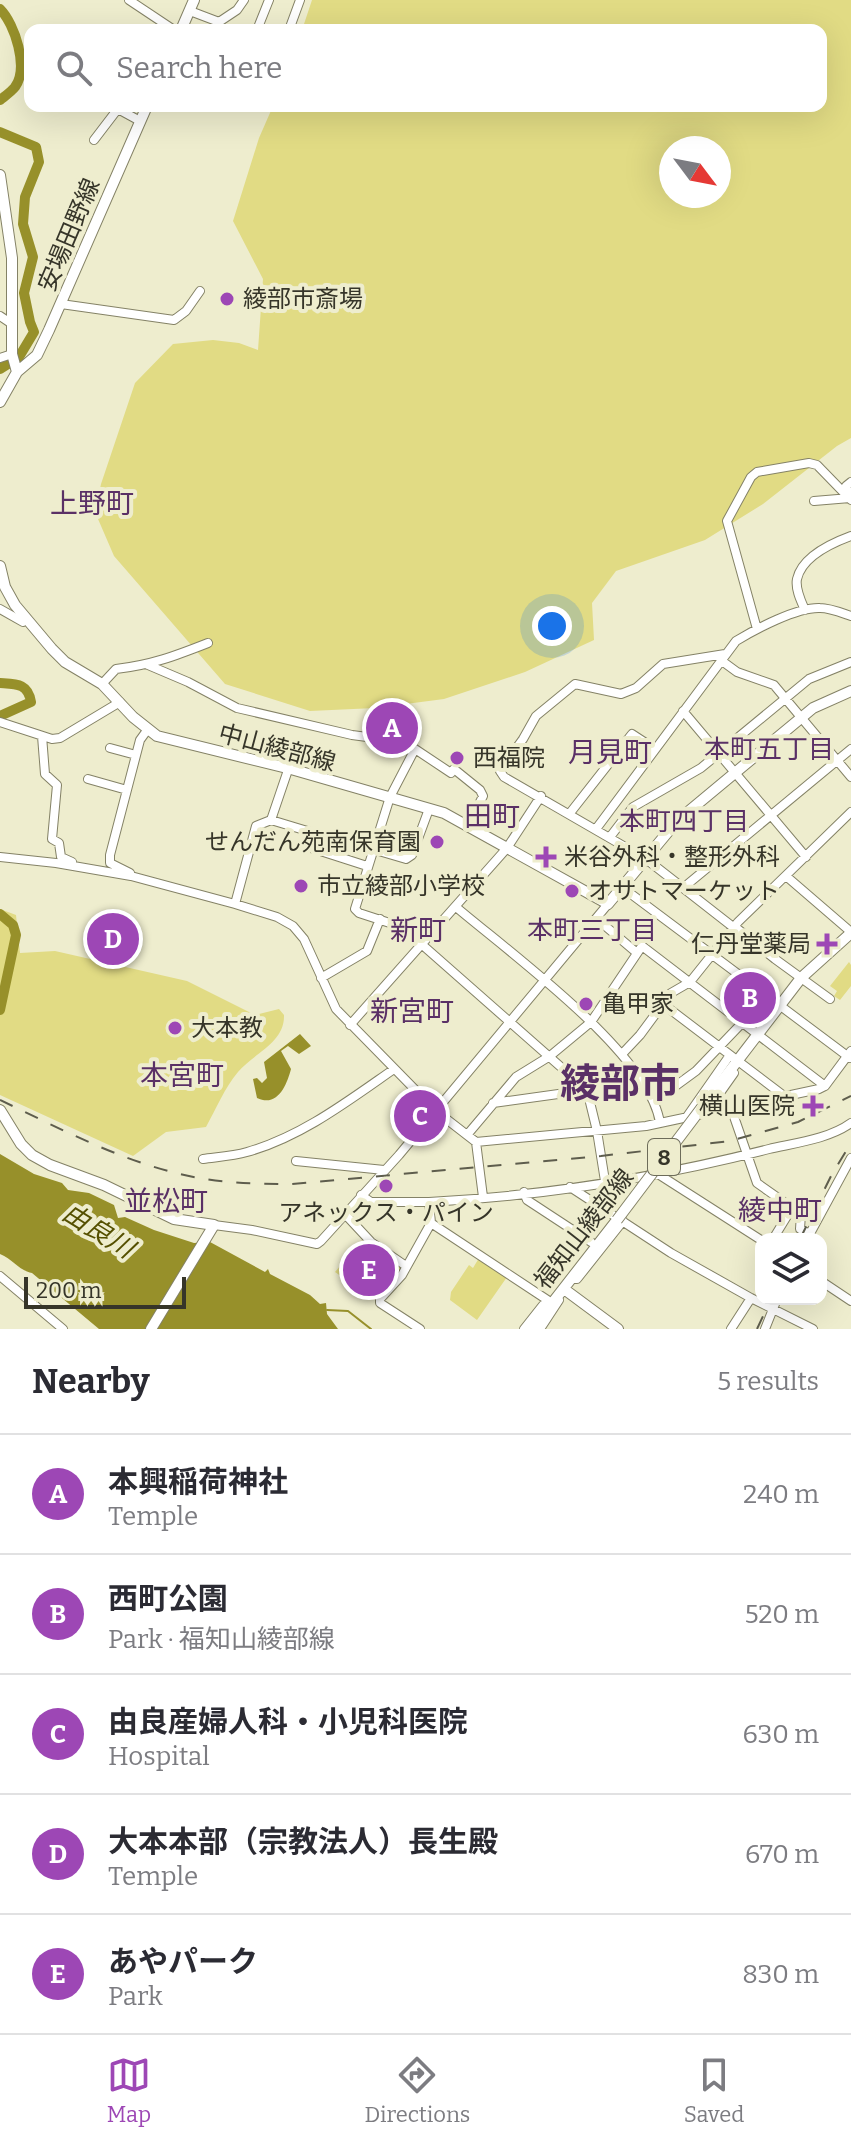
<!DOCTYPE html>
<meta charset="utf-8">
<style>
body{margin:0;font-family:Bitter,"Noto Sans JP",serif;background:#f7f7f7;color:#2b2b33}
.controls{position:absolute;right:24px;bottom:24px;display:grid;overflow:hidden;border-radius:16px;box-shadow:0 8px 32px #0002}
.controls button{width:72px;height:72px;display:grid;place-items:center;padding:0;border:0;border-bottom:2px solid #e1e1e2;background:#fff;color:#2b2b33;font:40px sans-serif}
.compass{position:absolute;left:659px;top:136px;width:72px;height:72px;border-radius:50%;background:#fff;box-shadow:0 8px 32px #0002;rotate:122deg}
.scale{position:absolute;left:24px;bottom:20px;width:162px;box-sizing:border-box;padding-left:8px;border:4px solid #363529;border-top:0;font-size:22px;line-height:28px;white-space:nowrap;color:#363529;-webkit-text-stroke:6px #eeedce;paint-order:stroke}
.you{position:absolute;left:552px;top:626px;width:28px;height:28px;margin:-20px;border:6px solid #fff;border-radius:50%;background:#1a73e8;box-shadow:0 0 0 12px #1a73e833}
.badge{display:grid;place-items:center;width:52px;height:52px;border-radius:50%;background:#9d47b5;color:#fff;font-size:26px;font-weight:700}
.pin{position:absolute;translate:-50% -50%;border:4px solid #fff;box-shadow:0 2px 8px #0006}
.list{margin:0;padding:0;list-style:none}
h2{display:flex;justify-content:space-between;align-items:center;height:104px;margin:0;padding:0 32px;font-size:34px}
h2 small{font-size:26px;font-weight:400;color:#7c7c81}
.list li{display:grid;grid-template-columns:52px 1fr auto;gap:24px;align-items:center;box-sizing:border-box;height:120px;padding:0 32px;border-top:2px solid #e1e1e2}
.list b{display:block;font-size:30px;white-space:nowrap}
.list p{margin:0;font-size:26px;white-space:nowrap;color:#7c7c81}
.list em{font-size:26px;font-style:normal;color:#7c7c81}
.icon{flex:none;width:44px;height:44px;fill:none;stroke:currentColor;stroke-width:2;stroke-linecap:round;stroke-linejoin:round}
.map{position:relative;flex:none;width:851px;height:1329px;overflow:hidden}
.search{position:absolute;background:#fff;box-shadow:0 8px 32px #0002;left:24px;right:24px;top:24px;height:88px;display:flex;align-items:center;gap:20px;box-sizing:border-box;padding:0 28px;border-radius:16px;color:#7c7c81;font-size:30px}
.sheet{height:704px;background:#fff}
nav{display:flex;justify-content:space-around;align-items:center;box-sizing:border-box;height:112px;border-top:2px solid #e1e1e2;background:#fff;font-size:22px;color:#7c7c81}
nav a{display:grid;justify-items:center;gap:4px}
nav .on{color:#9d47b5}
.map>svg:first-child{display:block}
.green{fill:#e1db84;fill-rule:evenodd}
.water{fill:#97902a}
.lines{fill:none;stroke-linecap:round;stroke-linejoin:round}
.stream{stroke:#97902a;stroke-width:2}
.river{stroke:#97902a;stroke-width:10}
.minor-casing{stroke:#848266;stroke-width:10}
.major-casing{stroke:#848266;stroke-width:12}
.minor{stroke:#fff;stroke-width:8}
.major{stroke:#fff;stroke-width:10}
.rail{stroke:#5e5d4d;stroke-width:2;stroke-dasharray:14 14;stroke-linecap:butt}
.major-bridge-casing{stroke:#848266;stroke-width:12;stroke-linecap:butt}
.major-bridge{stroke:#fff;stroke-width:10}
.poi-dot{fill:#9d47b5;stroke:#eeedce;stroke-width:3}
.labels{text-anchor:middle;dominant-baseline:central;stroke-width:8;stroke-linejoin:round;paint-order:stroke}
.shield{fill:#eeedce;stroke:#6d6c5a;stroke-width:2}
.shield-label{font-size:22px;font-weight:bold;fill:#363529}
.street-label{font-size:24px;fill:#363529;stroke:#eeedce}
.poi-label{font-size:24px;fill:#363529;stroke:#eeedce;text-anchor:start}
.neighbourhood-label{font-size:26px;fill:#5a3066;stroke:#eeedce}
.water-label{font-size:26px;font-style:italic;fill:#555000;stroke:#eeedce}
.quarter-label{font-size:28px;fill:#5a3066;stroke:#eeedce}
.town-label{font-size:40px;font-weight:bold;fill:#5a3066;stroke:#eeedce}
</style>
<div class="map">
<svg width="851" height="1329" viewBox="0 0 851 1329">
<rect width="100%" height="100%" fill="#eeedce"/>
<path class="green" d="M312,0h539v438l-14,8 -74,58 -58,36 -89,31 -24,32 2,37 -69,32 -81,27 -69,9 -65,3 -85,-27 -111,-128 -19,-44 6,-28 34,-101 38,-39 40,-4 26,3 19,7 5,-71 -30,-58 26,-83 14,-32h548v-76h-519zM671,148h48v48h-48z
M0,909l16,6 4,38 35,-2 132,30 68,34 24,-6 5,6c1,28 -30,38 -46,57 -13,15 -22,37 -32,55l-40,5 -33,24 -133,-61z
M849,962l2,3v21l-11,14 -6,-4 3,-5 -7,-5z
M363,1239l39,28 -3,7 -24,26 -40,-28z
M479,1258l28,19 -30,43 -27,-20 1,-8 18,-27 4,3z"/>
<path class="water" d="M300,1034l11,12 -12,8 -11,-8 -7,5 10,18c-4,15 -13,39 -34,29l-4,-19 4,-1 5,5 5,-5 -3,-16z
M0,1154l34,20 28,9 6,7 21,3 25,12 4,13 7,-1 29,13 40,13 16,-1 55,30 3,-3 2,5 40,21 10,9 6,-1 1,11 11,15h-239l-67,-56c-14,-3 -19,-14 -32,-19z"/>
<g class="lines">
<path class="stream" d="M327,1310l21,1 23,18"/>
<path class="river" d="M0,9c15,15 29,59 15,78 -4,5 -10,9 -15,13
M0,132l36,15 3,15 -14,35 -2,27 10,33 -9,36 6,29 4,10 -15,25 -19,12
M0,683c16,1 28,0 31,19l-31,14
M0,914l13,11 3,10 -16,75"/>
<defs>
<path id="minor" d="M129,0l45,30
M190,11l29,11 18,-12 7,-10
M210,30h13
M257,30l12,-30
M289,30l11,-30
M118,109l22,12
M94,140l26,-34
M61,304l113,16 12,-9 14,-20
M0,316l12,8
M0,358l12,-4
M814,501l36,-3 -4,-12 5,-4
M0,609l23,13 3,-3
M805,610c-4,-9 -10,-21 -8,-31 5,-22 35,-36 54,-43
M757,629l-30,-108 24,-44 6,-5 52,-9 8,2 34,35
M725,654l-62,10 -27,24 -15,6 -46,-10 -39,32 -13,23 -23,32 4,6 142,82 87,68
M722,661l15,11 37,13 77,92
M148,665l40,17 49,26 115,27 30,4 33,10 36,24 3,-4 26,21 3,6 -8,16 3,5 -6,11
M102,684l14,-15c35,-4 59,-13 92,-26
M683,711l123,146
M0,722l52,17 8,-1 60,-36
M42,736l3,38 12,11 -5,54 7,4 2,14 11,5
M110,748l26,7
M415,749l-25,48 -35,112 4,4 43,14 185,163 10,41 8,50
M88,779l39,11
M570,813l62,-79 23,15
M271,820l43,13 -3,15 56,18
M596,829l140,-188c20,-12 61,-34 84,-33 10,0 22,5 31,8
M610,837l23,-30 68,-39 108,-89 42,-17
M372,849l34,10 6,-4 17,-46
M0,857l56,6 75,13 104,28 42,13 16,9 11,13 32,70 100,102 40,31 170,-16 173,-37 6,-3 26,-35
M130,873l-20,-10v-8l30,-115 8,-11
M786,876l65,56
M623,888l227,170
M683,888l168,-139
M235,904l21,-78 15,-6 17,-50
M456,907c54,46 194,147 204,216
M597,919l40,34
M734,926l41,33 55,40
M321,978l46,-27 13,-32
M663,1004l121,92
M350,1025l157,-177 34,-52
M623,1053l17,-18 31,-42 19,-11 48,-60 113,-110
M655,1101l41,-30 47,-49
M493,1103l94,-13
M731,1108l26,75 44,31 -1,15 10,5
M705,1114l29,-41
M686,1118l44,-63
M467,1135l49,-58 34,-21 41,-34 51,-76 183,140
M476,1142l7,55
M203,1159c14,-2 30,-3 44,-7 54,-15 101,-51 147,-83
M296,1161l88,9
M658,1174l103,66
M570,1187l101,66 80,45 62,31
M524,1192l3,8 64,42
M361,1195l10,7h58l2,21 -29,52 -22,24v4l40,26
M429,1202c114,-6 230,-25 340,-53 26,-6 60,-10 82,-26
M344,1213l27,29 35,24
M431,1223l121,80
M214,1225l38,5 65,14 4,-3 78,-86 209,-251
M773,1239l19,-31
M807,1239l44,-81
M0,1276l63,53
M571,1279h6l46,-58
M821,1281l30,20
M524,1329l19,-24 8,-2
M540,1329l19,-29
M731,1329l20,-31
M765,1329l12,-30"/>
<path id="major" d="M181,30l13,-30
M0,175l12,83v96l5,18
M0,402l17,-30 20,-17 12,-25 98,-224
M0,566l5,21 10,18 37,44 13,13 37,22 31,33 24,19 134,33 153,44 164,91 69,-83 136,-113 38,-17
M712,1094l89,-116 50,-45
M0,1110l21,34 11,11 18,10 54,20 70,34 40,6 -63,104
M564,1289l54,40
M532,1329l85,-109"/>
</defs>
<use href="#minor" class="minor-casing"/>
<use href="#major" class="major-casing"/>
<use href="#minor" class="minor"/>
<use href="#major" class="major"/>
<path class="rail" d="M0,1100c57,27 115,58 176,73 38,10 77,11 116,11l309,-28 129,-15 68,-19 53,-26
M800,1239l32,-65 19,-31
M757,1329l14,-30"/>
<defs>
<path id="major-bridge" d="M617,1220l95,-126"/>
</defs>
<use href="#major-bridge" class="major-bridge-casing"/>
<use href="#major-bridge" class="major-bridge"/>
</g>
<g class="poi-dot">
<circle cx="227" cy="299" r="8"/>
<circle cx="457" cy="758" r="8"/>
<circle cx="437" cy="842" r="8"/>
<path d="M542 845h8v8h8v8h-8v8h-8v-8h-8v-8h8z"/>
<circle cx="301" cy="886" r="8"/>
<circle cx="572" cy="891" r="8"/>
<path d="M823 932h8v8h8v8h-8v8h-8v-8h-8v-8h8z"/>
<circle cx="586" cy="1004" r="8"/>
<circle cx="175" cy="1028" r="8"/>
<path d="M809 1094h8v8h8v8h-8v8h-8v-8h-8v-8h8z"/>
<circle cx="386" cy="1186" r="8"/>
</g>
<g class="labels">
<rect class="shield" x="648" y="1139" width="32" height="36" rx="6"/>
<g class="shield-label">
<text x="664" y="1157">8</text>
</g>
<g class="street-label">
<text transform="translate(69 235) rotate(-67)">安場田野線</text>
<text transform="translate(277 748) rotate(15)">中山綾部線</text>
<text transform="translate(584 1229) rotate(-52)">福知山綾部線</text>
</g>
<g class="poi-label">
<text x="243" y="299">綾部市斎場</text>
<text x="473" y="758">西福院</text>
<text x="421" y="842" text-anchor="end">せんだん苑南保育園</text>
<text x="564" y="857">米谷外科・整形外科</text>
<text x="317" y="886">市立綾部小学校</text>
<text x="588" y="891">オサトマーケット</text>
<text x="811" y="944" text-anchor="end">仁丹堂薬局</text>
<text x="602" y="1004">亀甲家</text>
<text x="191" y="1028">大本教</text>
<text x="795" y="1106" text-anchor="end">横山医院</text>
<text x="386" y="1213" text-anchor="middle">アネックス・パイン</text>
</g>
<g class="neighbourhood-label">
<text x="769" y="749">本町五丁目</text>
<text x="684" y="821">本町四丁目</text>
<text x="592" y="930">本町三丁目</text>
</g>
<g class="water-label">
<text transform="translate(98 1231) rotate(32)">由良川</text>
</g>
<g class="quarter-label">
<text x="92" y="503">上野町</text>
<text x="610" y="752">月見町</text>
<text x="492" y="816">田町</text>
<text x="418" y="930">新町</text>
<text x="412" y="1011">新宮町</text>
<text x="182" y="1075">本宮町</text>
<text x="166" y="1201">並松町</text>
<text x="780" y="1210">綾中町</text>
</g>
<g class="town-label">
<text x="620" y="1084">綾部市</text>
</g>
</g>
</svg>
<div class="controls">
<button><svg class="icon" aria-label="layers" viewBox="0 0 24 24"><path d="M12 4l9 5-9 5-9-5zM3 14l9 5 9-5"/></svg></button>
</div>
<svg class="compass" viewBox="-18 -18 36 36"><path d="M0-13l5 13h-10z" fill="#e53935"/><path d="M0 13l5-13h-10z" fill="#7c7c81"/></svg>
<div class="scale">200 m</div>
<div class="you"></div>
<div class="pin badge" style="left:392px;top:728px">A</div>
<div class="pin badge" style="left:750px;top:998px">B</div>
<div class="pin badge" style="left:420px;top:1116px">C</div>
<div class="pin badge" style="left:113px;top:939px">D</div>
<div class="pin badge" style="left:369px;top:1270px">E</div>
<div class="search"><svg class="icon" aria-label="search" viewBox="0 0 24 24"><circle cx="10" cy="10" r="6"/><path d="M15 15l6 6"/></svg>Search here</div>
</div>
<section class="sheet">
<h2>Nearby<small>5 results</small></h2>
<ul class="list">
<li><span class="badge">A</span><div><b>本興稲荷神社</b><p>Temple</p></div><em>240 m</em></li>
<li><span class="badge">B</span><div><b>西町公園</b><p>Park · 福知山綾部線</p></div><em>520 m</em></li>
<li><span class="badge">C</span><div><b>由良産婦人科・小児科医院</b><p>Hospital</p></div><em>630 m</em></li>
<li><span class="badge">D</span><div><b>大本本部（宗教法人）長生殿</b><p>Temple</p></div><em>670 m</em></li>
<li><span class="badge">E</span><div><b>あやパーク</b><p>Park</p></div><em>830 m</em></li>
</ul>
</section>
<nav>
<a class="on"><svg class="icon" aria-label="map" viewBox="0 0 24 24"><path d="M3 6l6-2 6 2 6-2v14l-6 2-6-2-6 2zM9 4v14M15 6v14"/></svg>Map</a>
<a><svg class="icon" aria-label="directions" viewBox="0 0 24 24"><path d="M12 3l9 9-9 9-9-9zM9 14v-3h6M13 9l2 2-2 2"/></svg>Directions</a>
<a><svg class="icon" aria-label="saved" viewBox="0 0 24 24"><path d="M7 4h10v16l-5-4-5 4z"/></svg>Saved</a>
</nav>
